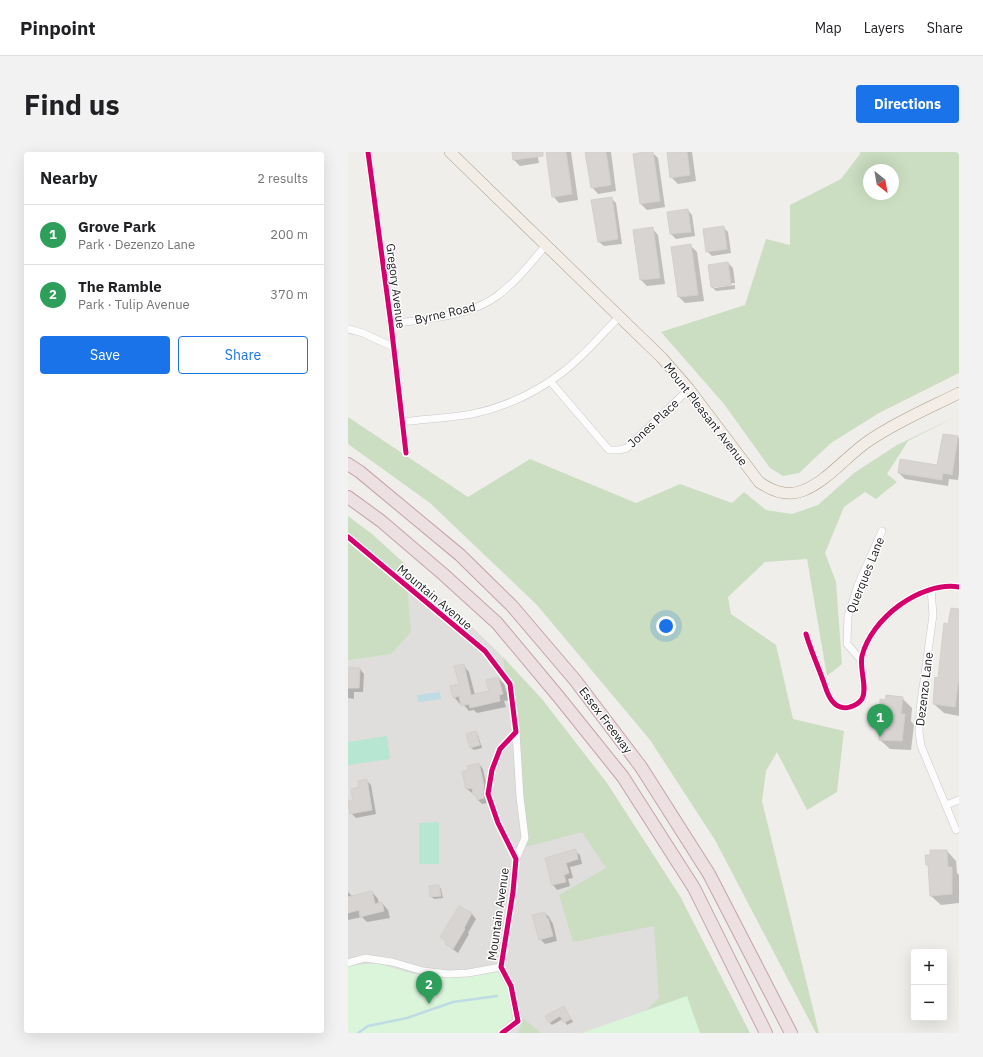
<!DOCTYPE html>
<meta charset="utf-8">
<style>
body{margin:0;font-family:"IBM Plex Sans",sans-serif;background:#f2f2f2;color:#202124}
.controls{position:absolute;right:12px;bottom:12px;display:grid;overflow:hidden;border-radius:4px;box-shadow:0 4px 16px #0002}
.controls button{width:36px;height:36px;display:grid;place-items:center;padding:0;border:0;border-bottom:1px solid #e0e0e0;background:#fff;color:#202124;font:20px sans-serif}
.compass{position:absolute;left:515px;top:12px;width:36px;height:36px;border-radius:50%;background:#fff;box-shadow:0 4px 16px #0002;rotate:149deg}
.you{position:absolute;left:318px;top:474px;width:14px;height:14px;margin:-10px;border:3px solid #fff;border-radius:50%;background:#1a73e8;box-shadow:0 0 0 6px #1a73e833}
.badge{display:grid;place-items:center;width:26px;height:26px;border-radius:50%;background:#1a73e8;color:#fff;font-size:13px;font-weight:700}
.pin{position:absolute;translate:-50% -33px;filter:drop-shadow(0 1px 2px #0008)}
.pin::after{content:'';position:absolute;top:21px;width:14px;height:12px;background:inherit;clip-path:polygon(0 0,100% 0,50% 100%)}
.list{margin:0;padding:0;list-style:none}
h2{display:flex;justify-content:space-between;align-items:center;height:52px;margin:0;padding:0 16px;font-size:17px}
h2 small{font-size:13px;font-weight:400;color:#757577}
.list li{display:grid;grid-template-columns:26px 1fr auto;gap:12px;align-items:center;box-sizing:border-box;height:60px;padding:0 16px;border-top:1px solid #e0e0e0}
.list b{display:block;font-size:15px;white-space:nowrap}
.list p{margin:0;font-size:13px;white-space:nowrap;color:#757577}
.list em{font-size:13px;font-style:normal;color:#757577}
.actions{display:flex;gap:8px;padding:12px 16px}
.actions a{flex:1;padding:9px 0;border:1px solid #1a73e8;border-radius:4px;text-align:center;font-size:14px;color:#1a73e8}
.actions .main{background:#1a73e8;color:#fff}
.map{position:relative;flex:none;width:611px;height:881px;overflow:hidden;border-radius:4px}
header{display:flex;align-items:center;gap:24px;box-sizing:border-box;height:56px;padding:0 20px;background:#fff;border-bottom:1px solid #e0e0e0}
header strong{font-size:19px}
nav{display:flex;gap:22px;margin-inline-start:auto;font-size:14px}
.intro{display:flex;align-items:center;justify-content:space-between;box-sizing:border-box;height:96px;padding:0 24px}
h1{margin:0;font-size:28px}
.button{padding:10px 18px;border-radius:4px;background:#1a73e8;color:#fff;font-size:14px;font-weight:700}
main{display:flex;gap:24px;padding:0 24px}
aside{flex:1;background:#fff;border-radius:4px;box-shadow:0 4px 16px #0002}
.map>svg:first-child{display:block}
.residential{fill:#dfdedc}
.forest{fill:#cbdec1;fill-rule:evenodd}
.park{fill:#daf5da}
.pitch{fill:#b7e6d2}
.water{fill:#bfdbe3}
.shadow{fill:#0003}
.lines{fill:none;stroke-linecap:round;stroke-linejoin:round}
.stream{stroke:#bfdbe3;stroke-width:2.5}
.building{fill:#d7d4d2;stroke:#d3d0cc}
.street-casing{stroke:#c9c8c7;stroke-width:8}
.primary-casing{stroke:#a79c86;stroke-width:12}
.highway-casing{stroke:#c5a2ac;stroke-width:14}
.street{stroke:#fdfcfc;stroke-width:7}
.primary{stroke:#f3ede7;stroke-width:11}
.highway{stroke:#ece0e2;stroke-width:12}
.cycleway-casing{stroke:#fff;stroke-width:8}
.cycleway{stroke:#d6006c;stroke-width:5}
.labels{text-anchor:middle;dominant-baseline:central;stroke-width:3;stroke-linejoin:round;paint-order:stroke}
.street-label{font-size:12px;fill:#222;stroke:#fff}
</style>
<header>
<strong>Pinpoint</strong>
<nav><a>Map</a><a>Layers</a><a>Share</a></nav>
</header>
<div class="intro"><h1>Find us</h1><a class="button">Directions</a></div>
<main>
<aside>
<h2>Nearby<small>2 results</small></h2>
<ul class="list">
<li><span class="badge" style="background:#2e9e5b">1</span><div><b>Grove Park</b><p>Park · Dezenzo Lane</p></div><em>200 m</em></li>
<li><span class="badge" style="background:#2e9e5b">2</span><div><b>The Ramble</b><p>Park · Tulip Avenue</p></div><em>370 m</em></li>
</ul>
<div class="actions"><a class="main">Save</a><a>Share</a></div>
</aside>
<div class="map">
<svg width="611" height="881" viewBox="0 0 611 881">
<rect width="100%" height="100%" fill="#f0eeeb"/>
<path class="residential" d="M0,372l110,89 45,44 17,30 157,246 25,100h-354z"/>
<path class="forest" d="M512,0h99v221l-80,40 -48,30 -32,30 -16,3 -13,-8 -46,-64 -63,-72 84,-27 21,-66 24,6v-40l51,-26 19,-25zM521,18h24v24h-24z
M611,263l-51,26 -21,33 10,8 -21,17 -11,-7 -21,15 -19,46 11,29 6,82 -15,12 -20,-117 -42,3 -37,35 3,17 45,31 17,74 51,12 -7,61 -30,18 -30,-58 -11,19 -4,30 57,232h-3l-101,-193 -65,-100 -113,-135 -107,-102 -82,-59v-27l120,80 62,-38 106,44 44,-19 52,19 12,-11 22,18 26,4 26,-9 36,-32 43,-28z
M0,364l24,18 33,30 6,68 -20,22 -43,6z
M155,505l39,42 65,84 73,113 70,137h-147l31,-11 25,-24 -5,-72 -81,16 -14,-47 47,-27 -24,-36 -56,15z
M175,866l18,15h-24l2,-2z"/>
<path class="park" d="M29,811l36,11 53,2 32,-4 10,17 4,30 -16,14h-148v-67z
M339,844l13,37h-118z"/>
<path class="pitch" d="M39,584l3,23 -42,6v-23z
M91,670v42h-20v-41z"/>
<path class="water" d="M92,540l1,7 -23,3 -1,-7z"/>
<path class="shadow" d="M165,0h24l2,11 -19,3 -6,-6z
M199,0h24l7,48 -19,3 -6,-7z
M238,0h25l5,39 -18,3 -6,-7z
M304,0l6,6 7,49 -18,3 -6,-6z
M320,0h24l4,29 -18,3 -7,-7z
M263,46l5,5 6,41 -18,2 -5,-4z
M340,58l4,5 3,21 -19,3 -5,-5 -2,-21z
M304,76l6,7 7,49 -18,2 -6,-6z
M376,76l4,4 3,21 -19,3 -5,-5z
M342,93l7,7 7,49 -19,2 -6,-6 -7,-49z
M380,111l5,5 2,15 -21,3v2l21,-3v4l-19,2 -4,-4z
M610,285l1,1v35l-1,7 -9,-1 -1,7 -43,-7 -6,-6 39,-7z
M611,457v107l-15,-3 -10,-9 15,-79z
M115,513l6,7 6,23 15,-4 8,-13 6,6 5,16 -5,1 2,6 -29,6 -3,-3 -5,1 -7,-8 -2,1 -6,-7 6,-12z
M0,516l12,1 4,5 -1,18h-9v7l-6,-1z
M554,546l10,10 -1,13 3,4 -3,25 -21,-1 -10,-9 3,-30 -2,-2 5,-7z
M128,580l2,3 4,13 -8,2 -3,-2z
M131,612l4,5 5,22v12l-6,1 -4,-4 -4,-7h-2l-5,-4z
M18,628l5,5 5,29 -20,4 -5,-5 3,-12 6,-13z
M227,699l5,4 2,9 -12,3 3,11 -5,1 2,7 -13,4 -4,-5 -7,-27z
M599,699l9,10 1,12 2,2v28l-18,2 -10,-9 -2,-29 -2,-3z
M91,734l2,3 2,9 -9,1 -3,-3z
M0,740l5,5 19,-5 6,7 1,5 3,-1 6,7 2,8 -23,4 -5,-5 -14,3z
M112,755l12,7 4,5 -8,14 1,1 -11,19 -7,-5 -9,-11z
M197,761l4,4 4,7 4,17 -12,3 -5,-5z
M216,855l9,15 -6,3 -4,-6 -11,6 -3,-3z"/>
<g class="lines">
<path class="stream" d="M10,881l10,-7 39,-8 46,-16 44,-6"/>
</g>
<path class="building" d="M164,0h31v4l-30,4z
M198,0h20l6,42 -20,3z
M237,0h21l5,33 -20,3z
M297,0h8l7,49 -20,3 -7,-50z
M319,0h20l3,23 -20,3z
M264,45l6,42 -20,3 -7,-42z
M340,57l3,23 -21,2 -3,-22z
M376,74l3,23 -21,3 -3,-23z
M305,75l7,51 -20,2 -7,-50z
M343,92l7,51 -20,2 -7,-50z
M380,110l3,23 -20,2 -3,-22z
M595,282l15,2 -6,39 -9,-2 -1,7 -44,-7 2,-14 37,6z
M603,456l8,1v67l-4,31 -22,-3 2,-27 3,1 6,-55 4,1z
M116,512l7,31 18,-4 -3,-11 12,-3 5,17 -4,1 1,6 -30,7 -1,-4 -8,2 -2,-10 -6,2 -3,-12 9,-2 -5,-18z
M0,515l12,1 -1,20h-11z
M538,543l17,2 -2,17h4l-3,27 -23,-1 3,-31h-2v-10l5,1z
M128,579l4,14 -10,3 -4,-14z
M131,611l5,23 -1,8 1,4 -7,2 -1,-5h-3l-1,-7 -6,1 -4,-17 6,-2 -1,-4z
M19,627l5,31 -22,4 -2,-13 5,-1 -2,-11 8,-2 -1,-6z
M228,697l2,10 -12,4 3,10 -5,2 2,7 -14,3 -7,-27z
M582,698h17l1,17h4v27l-22,2 -2,-31h-2l-1,-10h5z
M91,733l2,11 -11,1 -1,-11z
M24,739l3,13 7,-2 2,9 -24,6 -1,-7 -11,3v-16z
M111,754l13,7 -8,15 1,1 -12,20 -8,-5 1,-3 -6,-4z
M197,760l2,7 1,-1 5,18 -14,4 -7,-25z
M216,854l7,13 -7,4 -4,-7 -11,7 -4,-7z"/>
<g class="lines">
<defs>
<path id="street" d="M20,0l23,172 15,129
M43,172c33,-5 78,-7 106,-28 19,-14 34,-33 49,-51
M0,177l15,4 30,14
M202,229l59,69h10l8,-2 62,-59
M54,270c23,-3 47,-4 70,-8 33,-7 65,-22 91,-42 21,-16 38,-37 57,-56
M0,385l137,114 25,33 6,48 -16,17 -8,21 -4,24 10,29 18,36 -3,33 -12,75 10,19 7,35 -16,12
M583,437l2,26 -13,94 -1,23 2,14 35,84
M458,482c5,17 12,32 18,49 2,6 4,14 9,19 4,5 11,7 17,5 4,-1 9,-4 12,-8 6,-11 -3,-30 0,-43 9,-37 58,-75 97,-69
M514,509l-15,-17 1,-28 10,-31 24,-54
M168,580l4,65 5,41 -9,21
M598,653l13,-5
M0,811l17,-5 27,4 31,9 25,3 20,-1 33,-6"/>
<path id="primary" d="M102,0l212,206 27,31 70,93c13,9 27,15 43,9 25,-9 45,-36 68,-51 28,-19 59,-32 89,-47"/>
<path id="highway" d="M0,312l12,8 100,83 52,51 63,74 66,87 68,107 82,159
M0,345l33,24 62,53 54,49 61,73 65,81 71,111 72,145"/>
</defs>
<use href="#street" class="street-casing"/>
<use href="#primary" class="primary-casing"/>
<use href="#highway" class="highway-casing"/>
<use href="#street" class="street"/>
<use href="#primary" class="primary"/>
<use href="#highway" class="highway"/>
<defs>
<path id="cycleway" d="M20,0l23,172 15,129
M0,385l137,114 25,33 6,48 -16,17 -8,21 -4,24 10,29 18,36 -3,33 -12,75 10,19 7,35 -16,12
M458,482c5,17 12,32 18,49 2,6 4,14 9,19 4,5 11,7 17,5 4,-1 9,-4 12,-8 6,-11 -3,-30 0,-43 9,-37 58,-75 97,-69"/>
</defs>
<use href="#cycleway" class="cycleway-casing"/>
<use href="#cycleway" class="cycleway"/>
</g>
<g class="labels">
<g class="street-label">
<text transform="translate(48 134) rotate(83)">Gregory Avenue</text>
<text transform="translate(97 161) rotate(-13)">Byrne Road</text>
<text transform="translate(358 262) rotate(52)">Mount Pleasant Avenue</text>
<text transform="translate(305 271) rotate(-43)">Jones Place</text>
<text transform="translate(517 423) rotate(-68)">Querques Lane</text>
<text transform="translate(87 445) rotate(40)">Mountain Avenue</text>
<text transform="translate(576 537) rotate(-83)">Dezenzo Lane</text>
<text transform="translate(258 568) rotate(53)">Essex Freeway</text>
<text transform="translate(150 762) rotate(-82)">Mountain Avenue</text>
</g>
</g>
</svg>
<div class="controls">
<button>+</button>
<button>−</button>
</div>
<svg class="compass" viewBox="-18 -18 36 36"><path d="M0-13l5 13h-10z" fill="#e53935"/><path d="M0 13l5-13h-10z" fill="#757577"/></svg>
<div class="you"></div>
<div class="pin badge" style="left:532px;top:585px;background:#2e9e5b">1</div>
<div class="pin badge" style="left:81px;top:852px;background:#2e9e5b">2</div>
</div>
</main>
